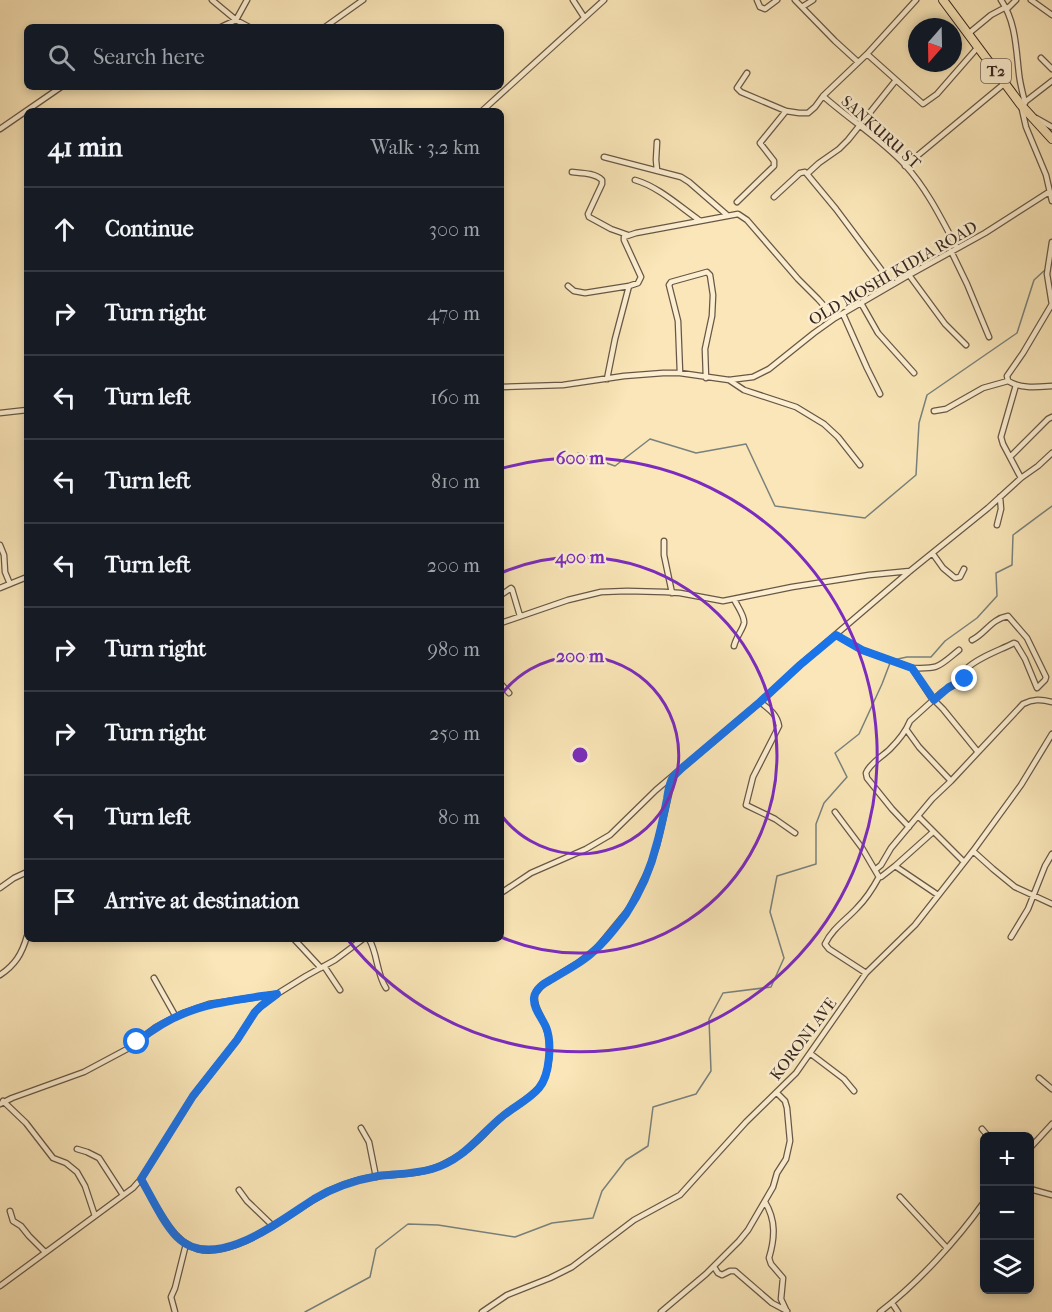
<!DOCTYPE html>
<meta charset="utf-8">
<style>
body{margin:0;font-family:"IM FELL French Canon",serif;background:#20242c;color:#f1f3f6}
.controls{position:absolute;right:18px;bottom:18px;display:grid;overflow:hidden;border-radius:9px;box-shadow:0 3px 9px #0003}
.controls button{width:54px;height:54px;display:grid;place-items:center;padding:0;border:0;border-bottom:2px solid #363941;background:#171b24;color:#f1f3f6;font:30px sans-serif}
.compass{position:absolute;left:908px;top:18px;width:54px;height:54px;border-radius:50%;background:#171b24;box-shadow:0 3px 9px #0003;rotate:200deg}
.stop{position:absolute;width:18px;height:18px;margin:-14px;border:4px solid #1a73e8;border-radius:50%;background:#fff}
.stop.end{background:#1a73e8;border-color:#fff;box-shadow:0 2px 6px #0008}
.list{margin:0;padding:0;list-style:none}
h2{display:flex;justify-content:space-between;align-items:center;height:78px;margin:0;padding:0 24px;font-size:26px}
h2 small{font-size:20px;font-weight:400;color:#9ea1a6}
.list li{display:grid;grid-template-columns:39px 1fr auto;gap:18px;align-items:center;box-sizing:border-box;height:84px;padding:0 24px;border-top:2px solid #363941}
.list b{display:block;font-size:22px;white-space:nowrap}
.list em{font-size:20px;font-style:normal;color:#9ea1a6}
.icon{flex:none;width:33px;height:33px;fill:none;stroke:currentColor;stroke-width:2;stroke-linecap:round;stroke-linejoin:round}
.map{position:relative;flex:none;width:1052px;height:1312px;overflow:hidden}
.search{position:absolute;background:#171b24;box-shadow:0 3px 9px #0003;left:24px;top:24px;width:480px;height:66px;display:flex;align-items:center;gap:15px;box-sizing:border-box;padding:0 21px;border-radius:9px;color:#9ea1a6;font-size:22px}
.panel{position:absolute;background:#171b24;box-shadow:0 3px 9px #0003;left:24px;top:108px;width:480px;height:834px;border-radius:9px}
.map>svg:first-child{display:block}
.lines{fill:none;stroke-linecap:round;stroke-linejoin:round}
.stream{stroke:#78817d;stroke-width:1.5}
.minor-casing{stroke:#685747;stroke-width:7}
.highway-casing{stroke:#372721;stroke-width:10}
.minor{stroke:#fcefd1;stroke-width:4.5}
.highway{stroke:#fae6b8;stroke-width:8}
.route{stroke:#1a73e8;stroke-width:8}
.ring{fill:none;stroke:#7b2cbf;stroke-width:3}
.labels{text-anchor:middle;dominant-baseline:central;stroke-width:5;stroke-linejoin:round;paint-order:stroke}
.shield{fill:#fcefd1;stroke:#726356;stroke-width:1.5}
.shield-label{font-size:15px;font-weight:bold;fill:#372721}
.street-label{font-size:16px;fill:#372721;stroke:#fcefd1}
.centre{fill:#7b2cbf;stroke:#fcefd1;stroke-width:3}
.ring-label{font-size:18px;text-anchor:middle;font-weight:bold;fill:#7b2cbf;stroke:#fcefd1;stroke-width:5;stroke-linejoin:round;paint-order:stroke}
</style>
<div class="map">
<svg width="1052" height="1312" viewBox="0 0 1052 1312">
<rect width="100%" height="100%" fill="#fae6b8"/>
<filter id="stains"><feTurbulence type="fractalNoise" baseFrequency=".00333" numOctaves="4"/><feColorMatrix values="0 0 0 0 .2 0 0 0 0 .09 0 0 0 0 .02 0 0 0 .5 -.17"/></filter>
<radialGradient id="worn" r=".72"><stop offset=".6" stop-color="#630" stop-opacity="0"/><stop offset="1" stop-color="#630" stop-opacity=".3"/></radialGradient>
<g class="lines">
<path class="stream" d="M578,453l37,13 35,-27 46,14 50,-9 29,62 90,12 51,-43 3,-52 8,-28 90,-62 17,-53 12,-11
M893,660l14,-3h24l14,-16 32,-23 20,-22 -1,-23 16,-8 1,-30 39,-29
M305,1312l65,-35 6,-28 32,-25 30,1 77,12 37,-14 41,-5 9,-27 24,-31 22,-14 5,-39 43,-13 15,-23 -2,-52 14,-26 48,-6 13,-29 -14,-46 7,-36 39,-12v-40l8,-21 23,-26 -12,-24 24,-19 23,-50 8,-21"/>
<defs>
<path id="minor" d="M212,0l24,20 11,-20
M573,0l11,17
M757,0l3,7 5,2 12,-9
M795,0l40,41 23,21
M1001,0c15,22 15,49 18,74 1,10 4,20 6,29
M1031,0l21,15
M802,7l11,-7
M1007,9l9,-9
M221,27l15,-7 13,7
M325,27l38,-27
M968,34l23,-19 15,-8
M867,54l56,50 14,-10 41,-47
M1041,58l11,11
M747,73l-10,15 4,4 45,19 13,2h9l7,-6 8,-11 44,-42 49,-54
M1052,81l-31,24 5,22 20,48 6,26
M823,96c27,24 58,43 82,69 22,24 37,55 52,83
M482,111l122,-111
M1036,118l16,9
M0,129l61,-42
M604,157l77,20 8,5 38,33
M905,166l100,-83
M657,170l-1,-10 1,-18
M572,172c10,1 23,1 30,8v4l-14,30 1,3 22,12 17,6
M807,174l12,-11 20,-14 9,-9 48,-60
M635,180c24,7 44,26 64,40
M774,197l26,-24 5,-1 2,2 29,35 56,75
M737,202l37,-36v-5l-14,-18 26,-32
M1052,242l-5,32 5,31
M951,251l16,33 22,53
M909,275l36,49 21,21
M568,286l6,5 11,2 44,-7
M861,303l17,30 36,40
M1052,304l-29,49 -16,23 1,5c13,8 29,6 44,5
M843,314l24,54 13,26
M680,373l-2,-52 -9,-36 2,-3 36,-10 3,3 3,20 -1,21 -7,33 1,29
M607,379l8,-40 14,-53 9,-3 3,-6 -17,-37v-3l12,-4 102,-19 9,6 51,59 20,20 17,19
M729,380l15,10 52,17 28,17 14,13 22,28
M1016,385l-15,52 2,7 18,34
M501,387l62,-2 61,-9 39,-3h17l49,7 24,-3 16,-8 45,-36 21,-15 74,-43 76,-42 64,-41
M934,411l12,-2 37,-21 25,-7
M0,413l27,-3
M1010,457l38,-38 4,-2
M997,525l4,-16 -1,-12
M664,541v14l8,38
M0,545l4,10 1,17 5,12
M933,554l10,14 12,10 5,-1 4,-8
M0,588l27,-11
M501,595l10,-7 1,1 8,27
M734,599c3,7 11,17 10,24 -1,6 -8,14 -10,23
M501,623l67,-23 33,-8 26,-1 38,1 15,1 43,8 69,-14 77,-12 41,-4
M836,635l26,15 50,18 19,29 12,12 35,43
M912,668c28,1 26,-1 47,-18
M501,684l8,9
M760,702c9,7 17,12 19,24l-26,51 -7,28 29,14 20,14
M906,729l13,18 32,34
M835,812l27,36 17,29h2l14,-11 43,29
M918,816l46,46
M909,827l-17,-18 -25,-31 -1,-5c4,-10 16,-16 24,-24 8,-8 16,-18 20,-28l32,-29 23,-13 1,-10c13,-12 32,-18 48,-26l2,1 9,15 12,29 8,-8 1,-3 -19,-39 -19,-22c-17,3 -22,17 -36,24
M973,851l20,18 22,18 37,17
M895,866l38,-34
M875,870l6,-5 10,-17 41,-49 19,-18 72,-77c10,-5 18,-5 29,-2
M0,888l14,-10 13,-6
M501,893l30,-20 55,-24 24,-14 46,-45 104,-88 40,-37 110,-94 78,-63 33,-30 17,-12 14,-13
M1011,937l17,-28 17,-43 7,-12
M294,939l27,29
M369,939c9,15 7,34 17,49
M324,966l16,24
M866,973l-37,-24 -4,-5c7,-15 21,-24 32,-36 9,-9 16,-20 22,-31
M0,975c15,-10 22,-21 27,-39
M154,978l22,39
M811,1054l33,25 10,12
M1039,1078l13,11
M3,1101l23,22 27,35 13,5 11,9 8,14 10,30
M0,1104l12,-6 72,-26 45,-24 27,-21 27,-14 26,-9 68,-10 29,-18 29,-16 28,-21
M361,1128l8,14 7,35
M982,1129l6,7
M1030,1148l22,-24
M77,1149l10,3 12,6 24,37
M141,1179c13,22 29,62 56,70 42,11 98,-42 134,-59 15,-7 33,-12 49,-14 20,-2 43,-2 62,-11 12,-6 24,-13 34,-23 9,-8 17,-18 26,-25 11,-10 31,-20 39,-32 9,-13 11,-42 5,-57 -4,-12 -13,-21 -11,-34l7,-9 36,-22 19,-15 32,-39 20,-40 8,-24 16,-68
M1030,1189l22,6
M239,1190l8,11 26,25
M900,1197l47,51
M765,1202c11,18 10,36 4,56l2,6 12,14 -2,21 6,13
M10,1211l3,10 8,5 8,10 16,16
M714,1267l4,6 4,2 8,-4h5l37,32 15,8
M0,1286l133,-98 8,-9 52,-83 44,-56 18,-28 6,-6 16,-12
M892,1303l6,9
M175,1312l-4,-15 4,-9 11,-44
M482,1312l25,-17 43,-17 22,-11 62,-47 46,-25 66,-73 50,-49 70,-100 49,-48 58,-74 48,-66 31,-51
M661,1312l45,-38 33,-33 9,-11 25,-43 4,-14 9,-14 4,-18 -3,-33 -2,-7 -8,-8
M880,1312c38,-29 77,-72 104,-110"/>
<path id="highway" d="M943,0l78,105 31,34"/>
</defs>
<use href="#minor" class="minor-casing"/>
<use href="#highway" class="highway-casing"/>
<use href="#minor" class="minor"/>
<use href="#highway" class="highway"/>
</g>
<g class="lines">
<path class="route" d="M137,1042c46,-38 84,-40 140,-48l-16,12 -6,6 -18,28 -44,56 -52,83c11,19 21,42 36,58 37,37 104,-17 137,-38 20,-12 41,-19 64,-23 18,-2 36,-2 54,-7 32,-9 47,-34 72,-54 11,-9 26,-16 35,-27 11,-13 13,-46 7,-61 -4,-9 -13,-19 -12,-29 1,-10 11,-15 18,-19 10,-6 21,-12 31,-19 17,-12 31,-30 43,-46 14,-21 25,-46 31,-71 4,-14 7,-29 10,-44 1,-6 2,-16 6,-22 2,-3 6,-6 9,-9l78,-66 40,-37 36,-30 26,15 50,18 22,32 15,-13 16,-8"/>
</g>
<g class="ring">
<path d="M501 695A99 99 0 1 1 501 815"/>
<path d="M501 573A198 198 0 1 1 501 937"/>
<path d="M503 468A297 297 0 1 1 348 940"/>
</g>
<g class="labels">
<rect class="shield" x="981" y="59" width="30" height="24" rx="4.5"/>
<g class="shield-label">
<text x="996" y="71">T2</text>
</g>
<g class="street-label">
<text transform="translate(881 132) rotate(42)">SANKURU ST</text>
<text transform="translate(893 273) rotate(-30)">OLD MOSHI KIDIA ROAD</text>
<text transform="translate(803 1039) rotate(-53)">KORONI AVE</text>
</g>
</g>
<circle cx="580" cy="755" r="9" class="centre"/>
<g class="ring-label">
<text x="580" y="464">600 m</text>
<text x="580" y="563">400 m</text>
<text x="580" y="662">200 m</text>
</g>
<rect width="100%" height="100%" filter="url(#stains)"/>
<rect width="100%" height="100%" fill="url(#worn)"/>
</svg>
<div class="controls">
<button>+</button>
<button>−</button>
<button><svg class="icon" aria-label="layers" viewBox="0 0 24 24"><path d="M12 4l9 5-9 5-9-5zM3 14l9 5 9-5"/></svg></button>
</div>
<svg class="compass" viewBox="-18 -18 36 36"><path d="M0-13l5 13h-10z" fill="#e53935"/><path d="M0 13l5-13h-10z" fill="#9ea1a6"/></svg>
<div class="stop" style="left:137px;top:1042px"></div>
<div class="stop end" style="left:965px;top:679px"></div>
<div class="search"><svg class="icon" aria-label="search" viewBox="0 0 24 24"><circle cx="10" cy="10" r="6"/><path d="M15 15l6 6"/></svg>Search here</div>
<section class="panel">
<h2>41 min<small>Walk · 3.2 km</small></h2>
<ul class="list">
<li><svg class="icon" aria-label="ahead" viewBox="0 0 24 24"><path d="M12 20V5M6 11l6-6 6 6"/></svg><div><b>Continue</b></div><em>300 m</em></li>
<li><svg class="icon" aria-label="right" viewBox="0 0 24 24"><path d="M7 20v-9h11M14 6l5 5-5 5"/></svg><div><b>Turn right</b></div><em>470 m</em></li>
<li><svg class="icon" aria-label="left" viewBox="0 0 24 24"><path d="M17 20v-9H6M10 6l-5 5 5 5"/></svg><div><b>Turn left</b></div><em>160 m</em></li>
<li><svg class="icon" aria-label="left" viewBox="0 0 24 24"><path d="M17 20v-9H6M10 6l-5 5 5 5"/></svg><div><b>Turn left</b></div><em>810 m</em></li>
<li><svg class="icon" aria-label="left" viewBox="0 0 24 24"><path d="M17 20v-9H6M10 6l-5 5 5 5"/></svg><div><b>Turn left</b></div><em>200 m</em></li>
<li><svg class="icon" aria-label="right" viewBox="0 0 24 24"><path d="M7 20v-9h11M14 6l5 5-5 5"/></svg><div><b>Turn right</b></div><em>980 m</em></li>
<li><svg class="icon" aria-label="right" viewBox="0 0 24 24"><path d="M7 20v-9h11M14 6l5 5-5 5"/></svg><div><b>Turn right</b></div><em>250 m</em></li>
<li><svg class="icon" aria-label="left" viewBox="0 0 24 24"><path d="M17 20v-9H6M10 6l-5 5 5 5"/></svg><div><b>Turn left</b></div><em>80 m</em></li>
<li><svg class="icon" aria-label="arrive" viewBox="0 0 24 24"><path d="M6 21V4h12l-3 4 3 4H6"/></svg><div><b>Arrive at destination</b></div></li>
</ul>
</section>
</div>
